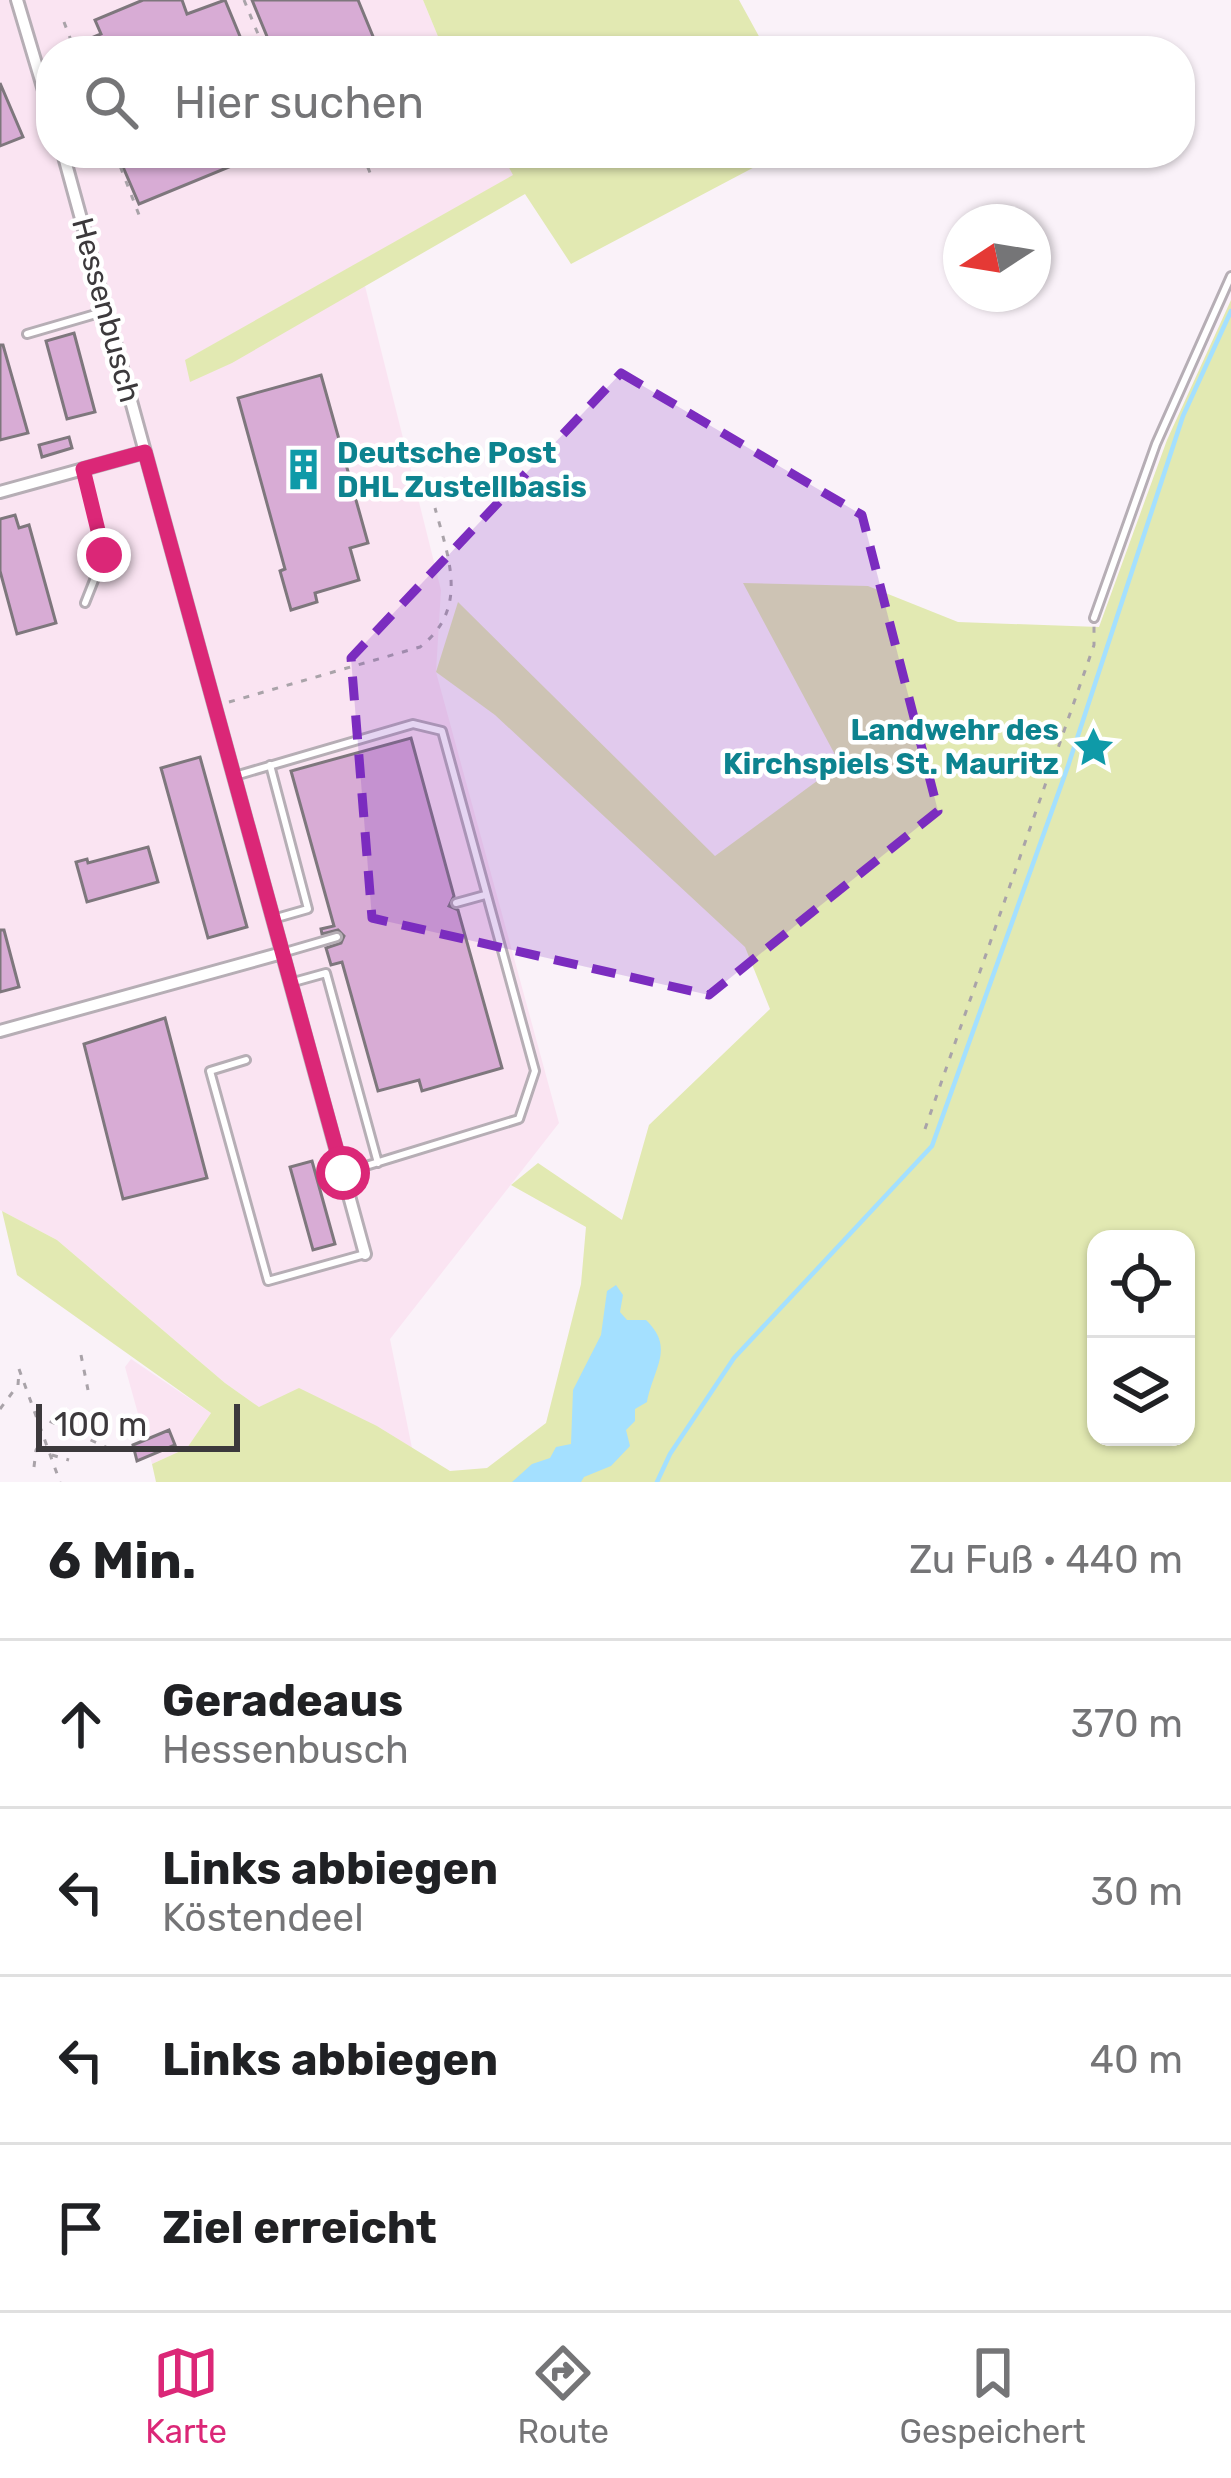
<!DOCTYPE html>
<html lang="de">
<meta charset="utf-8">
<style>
body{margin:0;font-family:Rubik,sans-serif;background:#f2f2f2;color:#202124}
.controls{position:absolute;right:36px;bottom:36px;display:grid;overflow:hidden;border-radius:24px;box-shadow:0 3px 9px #0004}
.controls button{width:108px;height:108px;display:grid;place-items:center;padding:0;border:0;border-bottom:3px solid #e0e0e0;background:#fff;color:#202124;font:60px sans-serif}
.compass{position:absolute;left:943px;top:204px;width:108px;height:108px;border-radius:50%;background:#fff;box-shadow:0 3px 9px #0004;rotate:258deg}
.scale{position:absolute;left:36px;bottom:30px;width:204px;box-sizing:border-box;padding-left:12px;border:6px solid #3c393c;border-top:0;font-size:33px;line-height:42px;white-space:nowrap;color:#3c393c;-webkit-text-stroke:9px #fff;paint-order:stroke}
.stop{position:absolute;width:36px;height:36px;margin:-27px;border:9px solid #db2777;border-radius:50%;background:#fff}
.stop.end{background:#db2777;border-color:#fff;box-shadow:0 3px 12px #0008}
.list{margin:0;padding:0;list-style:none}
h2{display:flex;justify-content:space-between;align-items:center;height:156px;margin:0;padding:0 48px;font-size:51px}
h2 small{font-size:39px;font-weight:400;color:#757577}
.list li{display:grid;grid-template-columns:78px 1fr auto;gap:36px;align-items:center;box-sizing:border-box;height:168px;padding:0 48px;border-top:3px solid #e0e0e0}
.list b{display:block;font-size:45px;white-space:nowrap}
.list p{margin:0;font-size:39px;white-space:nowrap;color:#757577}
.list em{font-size:39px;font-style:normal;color:#757577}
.icon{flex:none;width:66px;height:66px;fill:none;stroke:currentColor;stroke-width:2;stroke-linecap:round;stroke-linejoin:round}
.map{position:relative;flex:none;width:1231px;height:1482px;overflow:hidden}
.search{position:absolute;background:#fff;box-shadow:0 3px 9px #0004;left:36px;right:36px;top:36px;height:132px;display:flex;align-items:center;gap:30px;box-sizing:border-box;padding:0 42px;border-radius:48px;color:#757577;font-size:45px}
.sheet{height:828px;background:#fff}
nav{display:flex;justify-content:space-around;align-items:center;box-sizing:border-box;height:168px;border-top:3px solid #e0e0e0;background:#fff;font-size:33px;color:#757577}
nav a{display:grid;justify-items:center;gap:6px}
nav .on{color:#db2777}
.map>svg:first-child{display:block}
.industrial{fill:#fae4f2}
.green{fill:#e2e9b2;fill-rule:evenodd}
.water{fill:#a4e0ff}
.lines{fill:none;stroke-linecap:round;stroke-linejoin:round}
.stream{stroke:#a4e0ff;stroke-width:4.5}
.building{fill:#d8acd5;stroke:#7e777d;stroke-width:3}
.lane-casing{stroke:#b6aeb5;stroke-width:12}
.street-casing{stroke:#b6aeb5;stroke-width:16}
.path{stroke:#a9a3a9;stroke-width:3;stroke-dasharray:6 9;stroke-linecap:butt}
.lane{stroke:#fff;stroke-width:6}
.street{stroke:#fff;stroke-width:10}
.route{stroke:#db2777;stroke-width:15}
.marked{fill:#7b2cbf;fill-opacity:0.2;stroke:#7b2cbf;stroke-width:9;stroke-dasharray:24 15;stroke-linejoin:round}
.labels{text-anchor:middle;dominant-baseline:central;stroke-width:9;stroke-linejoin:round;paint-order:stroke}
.street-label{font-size:30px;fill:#3c393c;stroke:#fff}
.culture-label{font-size:30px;font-weight:bold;fill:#0d838f;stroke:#fff;text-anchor:start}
</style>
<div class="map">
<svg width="1231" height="1482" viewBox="0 0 1231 1482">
<rect width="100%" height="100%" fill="#faf2f9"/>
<path class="industrial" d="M0,0h423l21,51h-393v102h450l13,22 -328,185 179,-74 76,304 -5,82 123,451 -169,216 22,109 -35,-22 -118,-19 -34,-24 -168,-143 -57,-30z
M131,1359l80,54 -24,35 -35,16 -27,-97z"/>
<path class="green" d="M423,0h316l28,51h-323z
M501,153h280l-210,111 -46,-70 -293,169 -42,19 -5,-22 328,-185z
M1231,300v1182h-1075l-4,-18 35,-16 24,-35 -194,-138 -15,-64 55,29 168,143 34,24 40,-19 78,38 73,45 37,-3 59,-45 35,-139 5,-57 -75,-42 27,-22 84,57 27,-95 121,-116 -25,-62 -250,-232 -59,-43 22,-70 257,254 125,-92 -97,-181 125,3 90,36 141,5 68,-187zM1096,1239h90v198h-90z"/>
<path class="water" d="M616,1285l7,10 -3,17 7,8h19c29,28 8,47 1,82l-12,7v12l-9,9 4,16 -19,20 -27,11 -3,5h-69l20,-18 18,-6 6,-11 15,-3 2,-54 28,-55 6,-44z"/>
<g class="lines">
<path class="stream" d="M657,1482l13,-28 64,-96 198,-212 136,-380 115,-350 48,-105"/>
</g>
<path class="building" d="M143,0h39l5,14 38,-14 21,51h-186l41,-17 -6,-14z
M252,0h106l21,51h-106z
M0,83l23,54 -23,9z
M117,153h146l-124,51z
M74,333l21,79 -28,7 -21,-78z
M0,345h3l25,88 -28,7z
M321,375l47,168 -18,5 9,32 -44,13 2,9 -26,8 -11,-39 5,-2 -47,-171z
M69,437l3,11 -30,9 -3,-12z
M15,515l4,13 10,-3 27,98 -39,11 -17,-63v-52z
M411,738l43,158 -5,10 9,4 44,158 -80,23 -3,-11 -41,11 -36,-129 -11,3 -5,-17 15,-5 3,-7 -6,-6 -16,4 -1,-5 13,-3 -43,-155z
M200,757l47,170 -39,11 -47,-170z
M148,847l10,35 -71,20 -11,-40 11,-3 1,4z
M0,930h4l15,57 -19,5z
M165,1018l42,160 -84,21 -39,-155z
M312,1161l23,83 -22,6 -23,-83z
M169,1430l6,15 -38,16 -4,-16z"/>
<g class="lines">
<defs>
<path id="lane" d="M27,334l79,-23
M83,469l21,86 -19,48
M1094,618l62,-174 75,-168
M270,765l38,144 -35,10
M235,776l178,-52 29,7 93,340 -16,48 -176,54
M456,903l29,-8
M282,953l55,-16
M290,983l36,-10 52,190
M246,1060l-36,11 58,210 97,-27"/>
<path id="street" d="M17,0l34,114
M63,153l302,1101
M0,492l145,-40
M0,1031l282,-78"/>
</defs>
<use href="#lane" class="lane-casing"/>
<use href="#street" class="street-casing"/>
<path class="path" d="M244,0l21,51
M64,22l11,29
M115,153l26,67
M362,153l11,27
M229,702l191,-55c49,-38 29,-88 15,-139
M925,1129l169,-484v-20
M81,1355l7,35
M19,1369l41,113
M0,1409l18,-24 1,-14
M36,1415l72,33
M52,1455l17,5
M34,1467l2,-17 6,-9"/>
<use href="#lane" class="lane"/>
<use href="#street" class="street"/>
</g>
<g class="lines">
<path class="route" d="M104,555l-21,-86 62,-17 198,721"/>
</g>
<path class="marked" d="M621,373l241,142 76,296 -229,184 -337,-77 -21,-260z"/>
<defs>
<symbol id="building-bare" viewBox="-9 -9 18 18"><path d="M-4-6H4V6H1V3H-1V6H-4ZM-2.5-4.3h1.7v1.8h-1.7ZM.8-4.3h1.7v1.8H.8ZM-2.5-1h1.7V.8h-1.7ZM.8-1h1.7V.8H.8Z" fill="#0f9aa8" stroke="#fff" stroke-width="2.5" paint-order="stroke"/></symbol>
<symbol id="sight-bare" viewBox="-9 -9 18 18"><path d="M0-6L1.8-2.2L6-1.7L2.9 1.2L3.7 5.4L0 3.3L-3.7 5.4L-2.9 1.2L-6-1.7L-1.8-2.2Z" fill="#0f9aa8" stroke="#fff" stroke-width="2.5" paint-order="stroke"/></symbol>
</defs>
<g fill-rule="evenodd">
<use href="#building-bare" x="274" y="440" width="59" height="59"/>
<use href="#sight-bare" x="1064" y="718" width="59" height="59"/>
</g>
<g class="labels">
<g class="street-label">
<text transform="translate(106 310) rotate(75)">Hessenbusch</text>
</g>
<g class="culture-label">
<text x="337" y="453">Deutsche Post<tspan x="337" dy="34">DHL Zustellbasis</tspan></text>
<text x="1059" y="730" text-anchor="end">Landwehr des<tspan x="1059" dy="34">Kirchspiels St. Mauritz</tspan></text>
</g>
</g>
</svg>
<div class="controls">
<button><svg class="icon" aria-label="locate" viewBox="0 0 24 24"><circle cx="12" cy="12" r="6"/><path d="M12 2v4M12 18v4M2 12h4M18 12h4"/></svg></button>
<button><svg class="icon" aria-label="layers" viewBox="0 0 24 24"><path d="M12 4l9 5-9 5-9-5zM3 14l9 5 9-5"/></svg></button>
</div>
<svg class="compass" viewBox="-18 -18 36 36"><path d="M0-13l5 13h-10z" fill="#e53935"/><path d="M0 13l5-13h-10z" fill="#757577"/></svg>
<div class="scale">100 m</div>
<div class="stop" style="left:343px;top:1173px"></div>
<div class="stop end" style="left:104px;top:555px"></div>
<div class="search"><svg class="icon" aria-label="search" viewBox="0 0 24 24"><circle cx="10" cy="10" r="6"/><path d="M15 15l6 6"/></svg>Hier suchen</div>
</div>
<section class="sheet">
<h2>6 Min.<small>Zu Fuß · 440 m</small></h2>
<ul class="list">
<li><svg class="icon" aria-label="ahead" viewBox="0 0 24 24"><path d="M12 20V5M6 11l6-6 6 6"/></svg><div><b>Geradeaus</b><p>Hessenbusch</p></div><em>370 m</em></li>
<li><svg class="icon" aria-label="left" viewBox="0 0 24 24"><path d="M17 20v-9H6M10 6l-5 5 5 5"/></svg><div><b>Links abbiegen</b><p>Köstendeel</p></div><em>30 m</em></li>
<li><svg class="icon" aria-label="left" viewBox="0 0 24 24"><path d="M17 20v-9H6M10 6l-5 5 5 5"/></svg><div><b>Links abbiegen</b></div><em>40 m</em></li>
<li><svg class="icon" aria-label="arrive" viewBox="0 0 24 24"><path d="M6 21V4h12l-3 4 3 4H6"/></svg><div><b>Ziel erreicht</b></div></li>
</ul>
</section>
<nav>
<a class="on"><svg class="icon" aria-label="map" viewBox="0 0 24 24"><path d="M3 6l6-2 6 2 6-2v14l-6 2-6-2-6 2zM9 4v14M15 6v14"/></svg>Karte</a>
<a><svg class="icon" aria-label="directions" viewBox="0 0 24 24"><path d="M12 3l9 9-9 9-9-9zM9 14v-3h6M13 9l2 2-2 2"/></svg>Route</a>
<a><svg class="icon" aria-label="saved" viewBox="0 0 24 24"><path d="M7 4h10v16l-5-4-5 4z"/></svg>Gespeichert</a>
</nav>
